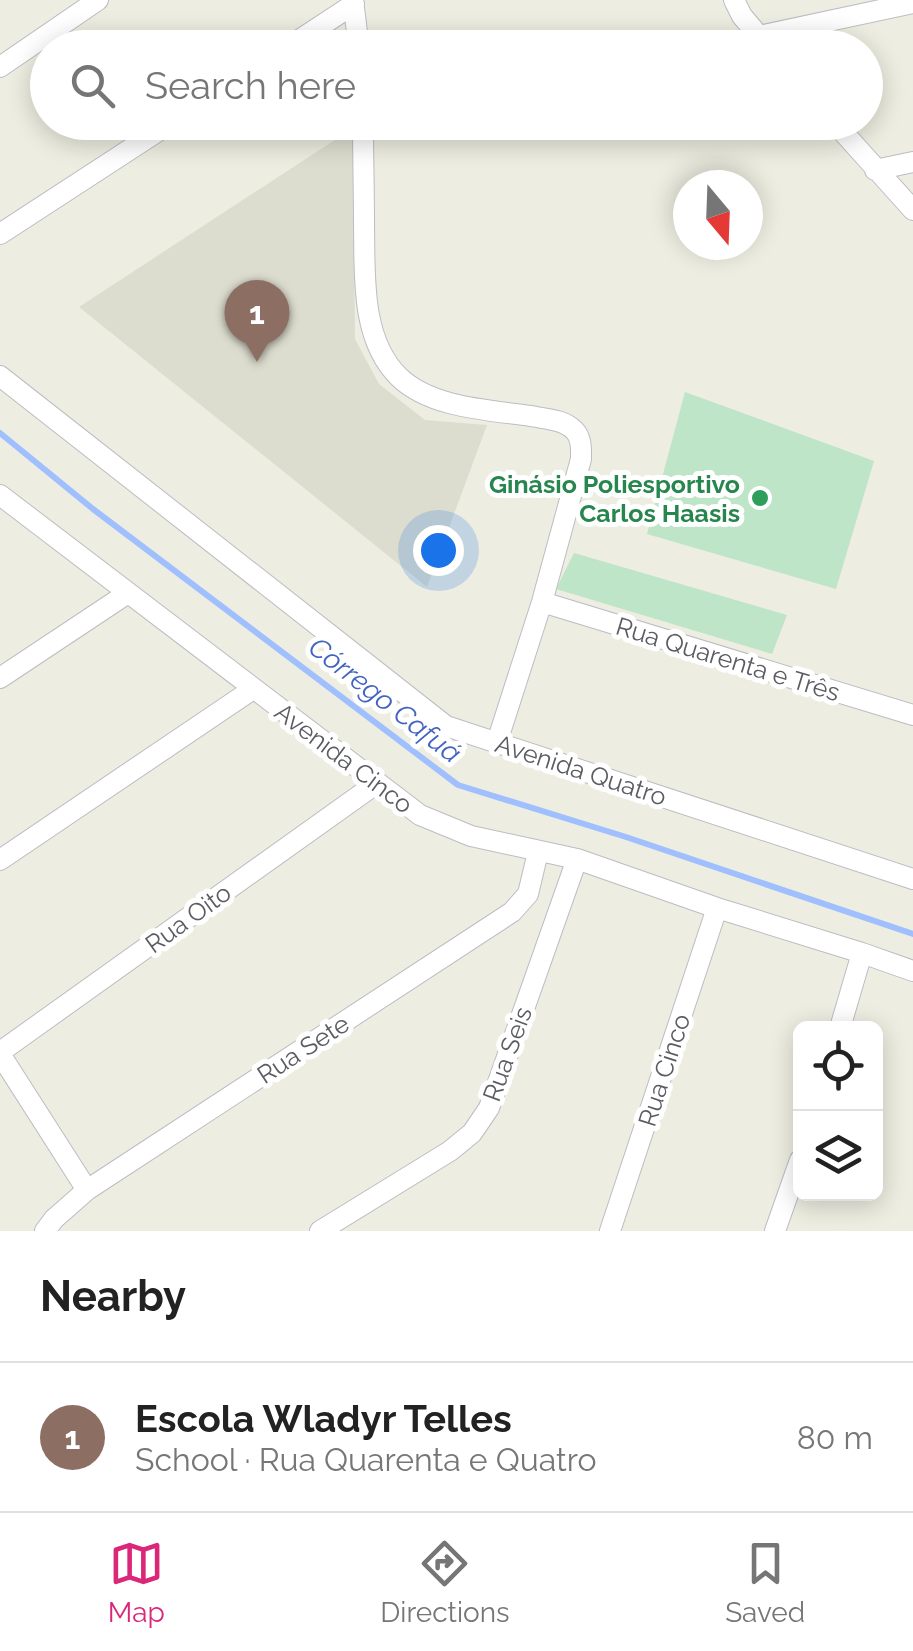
<!DOCTYPE html>
<meta charset="utf-8">
<style>
body{margin:0;font-family:Raleway,sans-serif;background:#f6f6f6;color:#222}
.controls{position:absolute;right:30px;bottom:30px;display:grid;overflow:hidden;border-radius:15px;box-shadow:0 5px 25px #0003}
.controls button{width:90px;height:90px;display:grid;place-items:center;padding:0;border:0;border-bottom:2px solid #e0e0e0;background:#fff;color:#222;font:50px sans-serif}
.compass{position:absolute;left:673px;top:170px;width:90px;height:90px;border-radius:50%;background:#fff;box-shadow:0 5px 25px #0003;rotate:161deg}
.you{position:absolute;left:438px;top:550px;width:35px;height:35px;margin:-25px;border:8px solid #fff;border-radius:50%;background:#1a73e8;box-shadow:0 0 0 15px #1a73e833}
.badge{display:grid;place-items:center;width:65px;height:65px;border-radius:50%;background:#db2777;color:#fff;font-size:32px;font-weight:700}
.pin{position:absolute;translate:-50% -82px;filter:drop-shadow(0 2px 5px #0008)}
.pin::after{content:'';position:absolute;top:52px;width:35px;height:30px;background:inherit;clip-path:polygon(0 0,100% 0,50% 100%)}
.list{margin:0;padding:0;list-style:none}
h2{display:flex;justify-content:space-between;align-items:center;height:130px;margin:0;padding:0 40px;font-size:42px}
h2 small{font-size:32px;font-weight:400;color:#767676}
.list li{display:grid;grid-template-columns:65px 1fr auto;gap:30px;align-items:center;box-sizing:border-box;height:150px;padding:0 40px;border-top:2px solid #e0e0e0}
.list b{display:block;font-size:38px;white-space:nowrap}
.list p{margin:0;font-size:32px;white-space:nowrap;color:#767676}
.list em{font-size:32px;font-style:normal;color:#767676}
.icon{flex:none;width:55px;height:55px;fill:none;stroke:currentColor;stroke-width:2;stroke-linecap:round;stroke-linejoin:round}
.map{position:relative;flex:none;width:913px;height:1231px;overflow:hidden}
.search{position:absolute;background:#fff;box-shadow:0 5px 25px #0003;left:30px;right:30px;top:30px;height:110px;display:flex;align-items:center;gap:25px;box-sizing:border-box;padding:0 35px;border-radius:55px;color:#767676;font-size:38px}
.sheet{height:280px;background:#fff}
nav{display:flex;justify-content:space-around;align-items:center;box-sizing:border-box;height:140px;border-top:2px solid #e0e0e0;background:#fff;font-size:28px;color:#767676}
nav a{display:grid;justify-items:center;gap:5px}
nav .on{color:#db2777}
.map>svg:first-child{display:block}
.education{fill:#ddddcf}
.green{fill:#bee5c7}
.lines{fill:none;stroke-linecap:round;stroke-linejoin:round}
.stream{stroke:#a0bffe;stroke-width:6}
.street-casing{stroke:#bcbdc3;stroke-width:22}
.street{stroke:#fff;stroke-width:20}
.leisure-dot{fill:#2e9e5b;stroke:#fff;stroke-width:4}
.labels{text-anchor:middle;dominant-baseline:central;stroke-width:10;stroke-linejoin:round;paint-order:stroke}
.leisure-label{font-size:25px;font-weight:bold;fill:#27864d;stroke:#fff;text-anchor:end}
.street-label{font-size:25px;fill:#5a5c62;stroke:#fff}
.water-label{font-size:28px;font-style:italic;fill:#4363c1;stroke:#fff}
</style>
<div class="map">
<svg width="913" height="1231" viewBox="0 0 913 1231">
<rect width="100%" height="100%" fill="#edede1"/>
<path class="education" d="M353,128l2,211 24,45 46,36 62,5 -60,162 -348,-280z"/>
<path class="green" d="M685,392l189,69 -38,128 -189,-55z
M574,553l213,62 -15,39 -216,-65z"/>
<g class="lines">
<path class="stream" d="M0,433l93,76 365,276 168,52 287,97"/>
<defs>
<path id="street" d="M353,0l6,48
M734,0l8,16 23,27
M759,36l154,-33
M287,48l67,-44
M0,67l98,-67
M363,122c0,34 1,68 1,101 1,50 -4,116 35,154 32,31 90,33 132,39 14,3 32,3 43,14 8,8 7,19 7,29l-39,143 -45,140
M834,122l79,88
M875,170l38,-8
M0,234l172,-112
M0,376l446,350 467,153
M0,495l420,320 51,21 106,23 140,49 145,45 51,18
M542,602l371,113
M0,678l128,-85
M0,860l253,-171
M840,1028l22,-75
M0,1052l377,-269
M0,1054l87,136
M45,1231l9,-12 33,-29 425,-278 16,-18 10,-42
M320,1231l130,-80 22,-18 17,-25 88,-249
M610,1231l107,-323
M775,1231l25,-71"/>
</defs>
<use href="#street" class="street-casing"/>
<use href="#street" class="street"/>
</g>
<circle class="leisure-dot" cx="760" cy="498" r="10"/>
<g class="labels">
<g class="leisure-label">
<text x="740" y="484">Ginásio Poliesportivo<tspan x="740" dy="29">Carlos Haasis</tspan></text>
</g>
<g class="street-label">
<text transform="translate(728 659) rotate(17)">Rua Quarenta e Três</text>
<text transform="translate(344 758) rotate(37)">Avenida Cinco</text>
<text transform="translate(581 770) rotate(18)">Avenida Quatro</text>
<text transform="translate(188 918) rotate(-36)">Rua Oito</text>
<text transform="translate(303 1049) rotate(-33)">Rua Sete</text>
<text transform="translate(507 1054) rotate(-70)">Rua Seis</text>
<text transform="translate(664 1070) rotate(-72)">Rua Cinco</text>
</g>
<g class="water-label">
<text transform="translate(385 700) rotate(38)">Córrego Cafuá</text>
</g>
</g>
</svg>
<div class="controls">
<button><svg class="icon" aria-label="locate" viewBox="0 0 24 24"><circle cx="12" cy="12" r="6"/><path d="M12 2v4M12 18v4M2 12h4M18 12h4"/></svg></button>
<button><svg class="icon" aria-label="layers" viewBox="0 0 24 24"><path d="M12 4l9 5-9 5-9-5zM3 14l9 5 9-5"/></svg></button>
</div>
<svg class="compass" viewBox="-18 -18 36 36"><path d="M0-13l5 13h-10z" fill="#e53935"/><path d="M0 13l5-13h-10z" fill="#767676"/></svg>
<div class="you"></div>
<div class="pin badge" style="left:257px;top:362px;background:#8d6e63">1</div>
<div class="search"><svg class="icon" aria-label="search" viewBox="0 0 24 24"><circle cx="10" cy="10" r="6"/><path d="M15 15l6 6"/></svg>Search here</div>
</div>
<section class="sheet">
<h2>Nearby<small></small></h2>
<ul class="list">
<li><span class="badge" style="background:#8d6e63">1</span><div><b>Escola Wladyr Telles</b><p>School · Rua Quarenta e Quatro</p></div><em>80 m</em></li>
</ul>
</section>
<nav>
<a class="on"><svg class="icon" aria-label="map" viewBox="0 0 24 24"><path d="M3 6l6-2 6 2 6-2v14l-6 2-6-2-6 2zM9 4v14M15 6v14"/></svg>Map</a>
<a><svg class="icon" aria-label="directions" viewBox="0 0 24 24"><path d="M12 3l9 9-9 9-9-9zM9 14v-3h6M13 9l2 2-2 2"/></svg>Directions</a>
<a><svg class="icon" aria-label="saved" viewBox="0 0 24 24"><path d="M7 4h10v16l-5-4-5 4z"/></svg>Saved</a>
</nav>
